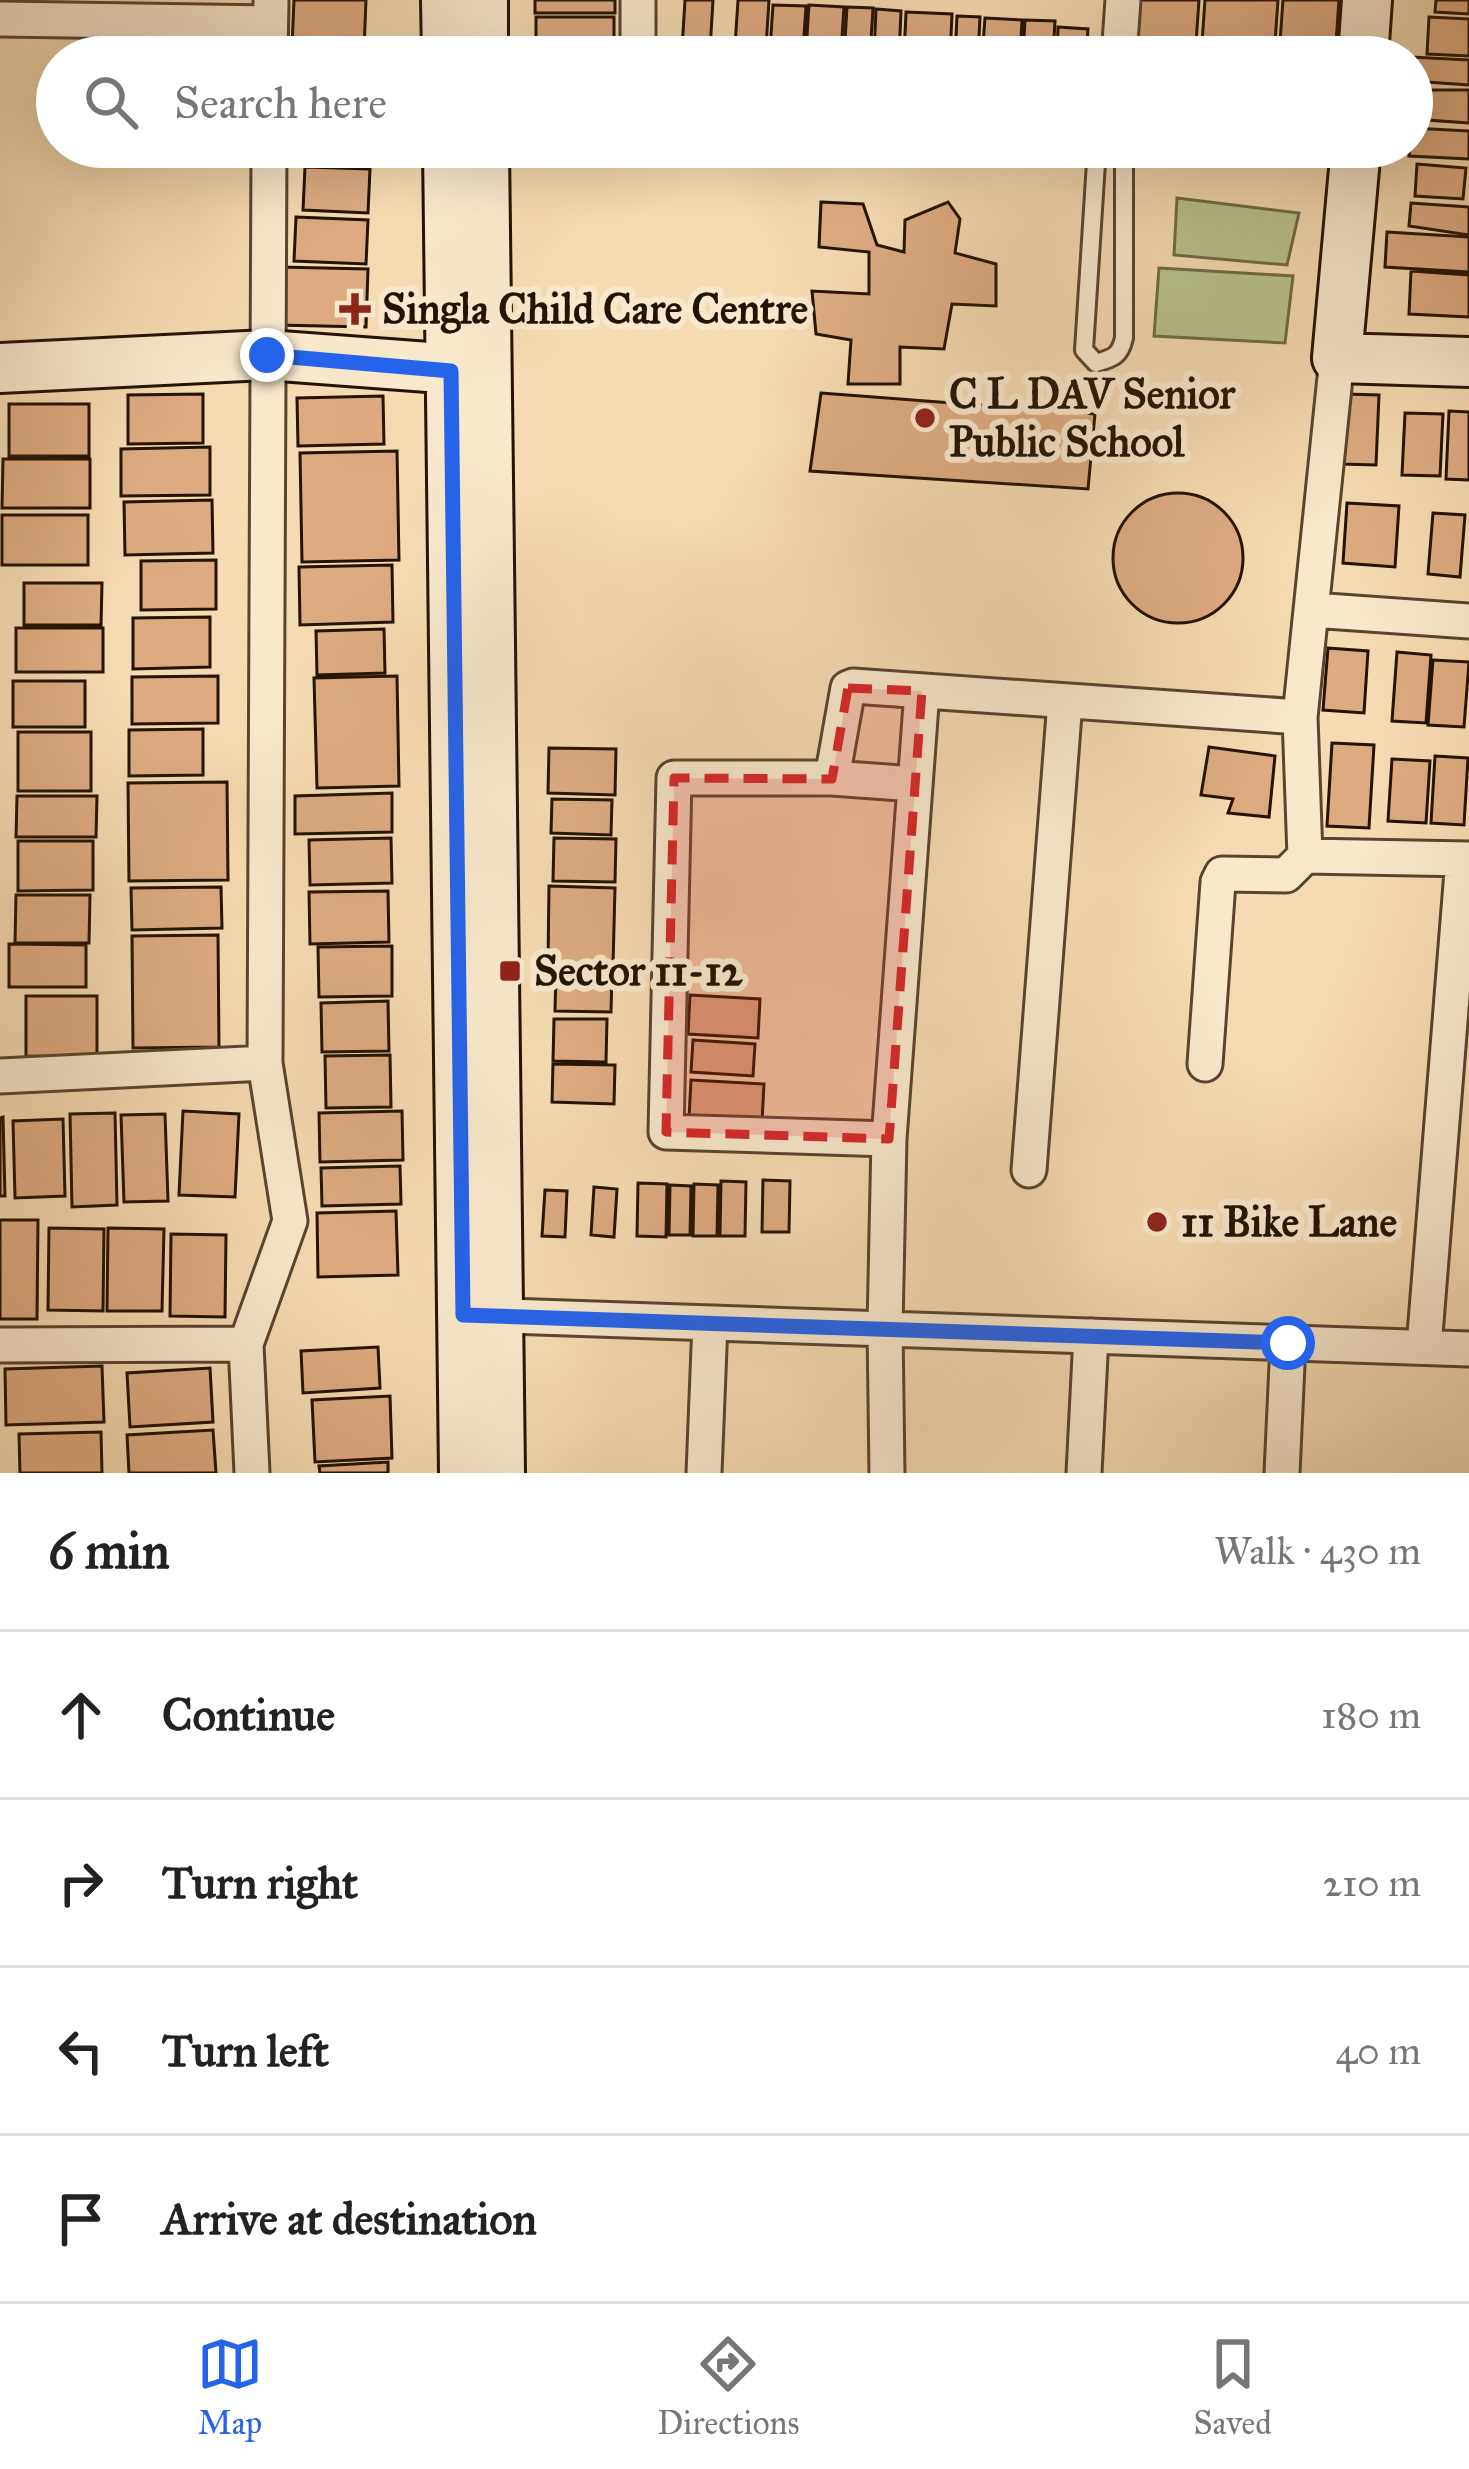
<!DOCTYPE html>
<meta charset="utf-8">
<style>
body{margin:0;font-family:"IM FELL Great Primer",serif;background:#f6f6f6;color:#222}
.stop{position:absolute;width:36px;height:36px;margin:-27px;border:9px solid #2563eb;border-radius:50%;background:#fff}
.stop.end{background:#2563eb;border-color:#fff;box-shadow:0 3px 12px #0008}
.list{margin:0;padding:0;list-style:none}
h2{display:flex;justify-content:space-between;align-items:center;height:156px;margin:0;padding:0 48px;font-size:51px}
h2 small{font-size:39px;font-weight:400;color:#767676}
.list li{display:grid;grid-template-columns:78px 1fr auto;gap:36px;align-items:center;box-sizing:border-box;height:168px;padding:0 48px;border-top:3px solid #e0e0e0}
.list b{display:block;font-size:45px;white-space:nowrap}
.list em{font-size:39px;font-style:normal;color:#767676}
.icon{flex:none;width:66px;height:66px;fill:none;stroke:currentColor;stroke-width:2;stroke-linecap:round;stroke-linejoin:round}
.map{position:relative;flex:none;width:1469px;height:1473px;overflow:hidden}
.search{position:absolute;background:#fff;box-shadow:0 12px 48px #0002;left:36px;right:36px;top:36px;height:132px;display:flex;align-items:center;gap:30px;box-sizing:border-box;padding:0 42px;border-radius:66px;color:#767676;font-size:45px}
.sheet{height:828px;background:#fff}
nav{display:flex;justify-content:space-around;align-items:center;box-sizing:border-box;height:168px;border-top:3px solid #e0e0e0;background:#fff;font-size:33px;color:#767676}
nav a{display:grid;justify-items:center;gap:6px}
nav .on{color:#2563eb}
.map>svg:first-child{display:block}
.green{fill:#b8c18f;stroke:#6e6a48;stroke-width:3}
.building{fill:#deab81;stroke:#231302;stroke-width:3}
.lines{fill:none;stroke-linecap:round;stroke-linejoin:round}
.lane-casing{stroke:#58452e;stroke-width:22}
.street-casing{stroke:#58452e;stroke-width:39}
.secondary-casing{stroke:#231302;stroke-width:54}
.lane{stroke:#f8e8cc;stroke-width:16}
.street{stroke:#f8e8cc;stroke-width:33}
.secondary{stroke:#f8e8cc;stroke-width:48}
.route{stroke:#2563eb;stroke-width:15}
.marked{fill:#d62828;fill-opacity:0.2;stroke:#d62828;stroke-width:9;stroke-dasharray:24 15;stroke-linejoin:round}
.poi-dot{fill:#8f2418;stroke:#f8e8cc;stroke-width:4.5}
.labels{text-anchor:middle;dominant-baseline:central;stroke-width:12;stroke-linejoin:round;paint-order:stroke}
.poi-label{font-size:42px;font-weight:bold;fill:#231302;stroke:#f8e8cc;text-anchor:start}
</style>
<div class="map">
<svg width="1469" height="1473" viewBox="0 0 1469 1473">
<rect width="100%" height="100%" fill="#f5dbb1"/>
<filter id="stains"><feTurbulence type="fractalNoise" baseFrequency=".00167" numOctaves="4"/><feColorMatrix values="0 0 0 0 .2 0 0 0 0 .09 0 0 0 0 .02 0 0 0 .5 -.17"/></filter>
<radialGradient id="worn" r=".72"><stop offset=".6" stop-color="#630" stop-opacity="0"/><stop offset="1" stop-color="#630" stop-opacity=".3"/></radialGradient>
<path class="green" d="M1177,198l122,15 -12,52 -113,-10z
M1159,268l134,8 -8,67 -131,-7z"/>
<path class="building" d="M294,0h72l-2,49 -72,-2z
M535,0h80v13h-80z
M685,0h28l-3,50 -28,-1z
M738,0h31l-3,48 -31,-2z
M1140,0h59l-4,57h-60z
M1205,0h73l-4,57h-73z
M1283,0h56l-4,57h-56z
M1436,0h33v14l-34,-2z
M773,5l33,1 -3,45 -33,-1z
M809,5l35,2 -3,46 -35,-2z
M847,7l26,1 -3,49h-26z
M876,9l25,2 -2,46h-25z
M906,12l46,2 -2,43h-46z
M957,16l23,1 -2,40h-23z
M536,17h78v39h-78z
M1429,17l40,2v37l-42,-2z
M985,18l37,2 -2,37h-38z
M1025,20l30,1 -2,36h-30z
M1058,27l30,2 -2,28h-29z
M277,51l82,2v4h-82z
M1411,57l58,3v25l-57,-4z
M1430,90h39v33l-42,-3z
M1412,128l57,3v28l-60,-3z
M288,147h73l-1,16 -73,-2z
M1417,164l49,4 -3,31 -48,-3z
M305,167l65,2 -2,44 -65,-3z
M821,202l42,2 14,41 27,7 1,-32 43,-18 12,17 -5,34 41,11v42l-44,-2 -8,45 -44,-2v37h-52l3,-44 -35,-6 -4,-43 57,3v-42l-50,-5z
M1411,203l58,4v28l-60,-9z
M296,217l72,3 -2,44 -72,-3z
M1387,232l82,5v35l-84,-5z
M279,267l89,2 -2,58 -89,-2z
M1411,271l58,4v42l-60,-3z
M821,393l274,21 -7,75 -278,-18z
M203,394v49l-75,1v-49z
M1345,394l34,1 -3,70 -34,-1z
M383,396l1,48 -86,2 -1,-48z
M9,404h80v52h-80z
M1449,411l20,1v68l-23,-1z
M1405,413l38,1 -3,62 -38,-1z
M210,447v48l-89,1v-47z
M397,451l2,109 -97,2 -2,-109z
M3,459h87v49h-88z
M1113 558a65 65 0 1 1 130 0a65 65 0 1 1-130 0Z
M212,500l1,53 -88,2 -1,-53z
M1347,503l52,3 -4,61 -52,-4z
M1433,513l32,2 -5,62 -32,-3z
M2,515h86v50h-86z
M216,560v49l-75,1v-49z
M392,565l1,57 -93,3 -1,-58z
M24,583h78l-1,42h-77z
M210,617v50l-77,2v-51z
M16,628h87v44h-87z
M384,629l1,44 -68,2 -1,-44z
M1328,648l40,3 -4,62 -41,-3z
M1397,652l34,3 -5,68 -34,-2z
M1433,660l36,2 -5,65 -36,-2z
M218,676v47l-86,1v-47z
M397,676l2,110 -82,2 -3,-110z
M13,681h72v46h-72z
M203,729v46l-74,1v-46z
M18,732h73v59h-73z
M1332,743l42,2 -5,83 -42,-2z
M1209,747l66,9 -6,61 -41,-4 5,-14 -32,-4z
M549,748l67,1 -1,46 -67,-2z
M1435,756l33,2 -4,67 -33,-2z
M1392,759l38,2 -4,62 -38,-2z
M227,782l1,98 -99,1 -1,-98z
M392,793v39l-97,2v-38z
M17,796h80l-1,41h-80z
M552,799l60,1 -1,35 -60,-2z
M391,838l1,45 -82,2 -1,-45z
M554,838l62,1 -1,43 -62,-1z
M18,841h75v49l-75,1z
M549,886l66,2 -2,77 -65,-1z
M221,887l1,41 -90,2 -1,-42z
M388,891l1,51 -79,2 -1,-52z
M16,895h74l-1,48h-74z
M218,935l1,112 -86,1 -1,-112z
M9,944l77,1v42h-77z
M392,946v50l-73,1 -1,-50z
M556,972l56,1 -1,39 -56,-1z
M690,995l70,4 -2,39 -70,-4z
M26,996h71v61l-71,-1z
M388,1001l1,50 -67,1 -1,-49z
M554,1019h53l-1,43 -53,-1z
M693,1040l62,4 -2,32 -62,-4z
M390,1055l1,52 -65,1 -1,-52z
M553,1064l62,1 -1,39 -62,-2z
M691,1080l73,4 -2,38 -73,-4z
M183,1111l56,3 -4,83 -56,-2z
M402,1111l1,49 -83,2 -1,-49z
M115,1113l2,92 -45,2 -2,-93z
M165,1114l3,87 -44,1 -3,-87z
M3,1117l2,79h-5v-78z
M63,1119l2,77 -50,2 -2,-77z
M400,1166l1,38 -79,2 -1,-38z
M763,1180l27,1 -1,51h-27z
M721,1181l25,1 -1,54h-25z
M638,1183l29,1 -1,53 -29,-1z
M694,1184l24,1 -1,51h-24z
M670,1185l21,1 -1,49h-21z
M594,1187l23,2 -3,48 -23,-2z
M545,1190l22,1 -2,46 -23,-1z
M396,1211l2,64 -80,2 -1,-64z
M0,1220h38l-1,99h-37z
M49,1228l55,1 -1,82 -55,-1z
M108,1228l56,1 -2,82h-55z
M171,1234l55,1 -1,82 -55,-1z
M378,1347l2,41 -77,5 -2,-42z
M102,1366l2,56 -98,3 -1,-56z
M210,1368l3,54 -83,5 -3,-54z
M390,1396l2,62 -77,4 -3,-62z
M213,1430l3,43h-87l-2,-38z
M101,1432l1,41h-82l-1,-39z
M388,1462v11h-68l-1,-7z"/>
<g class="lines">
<defs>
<path id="lane" d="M1097,147l-13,203 12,13c17,-5 24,-7 28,-25v-191"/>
<path id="street" d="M638,0v57
M0,19l270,4
M270,57l1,-55
M1119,57l4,-57
M1312,610l157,11
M832,778l83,6
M1305,856l164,3
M1205,1064l13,-182 4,-8 64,1 19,-19 -5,-139 37,-359
M0,1076l265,-13
M889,1139l33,-448
M1029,1170l36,-469
M481,1315l988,34
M0,1345l246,-1
M1424,1347l39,-488
M252,1473l-6,-129 44,-123 -25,-158 4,-916
M704,1473l6,-150
M887,1473l-2,-146 4,-188 -223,-7 8,-354h158l16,-90 5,-2 447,31
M1084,1473l7,-137
M1282,1473l6,-130"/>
<path id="secondary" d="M446,0l1,57
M483,0v57
M1363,57l4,-57
M448,147l16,1326
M484,147l16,1326
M1356,147l-19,211 132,4
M0,368l267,-13 215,16"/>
</defs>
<use href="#lane" class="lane-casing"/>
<use href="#street" class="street-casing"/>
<use href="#secondary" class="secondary-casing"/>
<use href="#lane" class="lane"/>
<use href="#street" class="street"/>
<use href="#secondary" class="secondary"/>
</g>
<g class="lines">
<path class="route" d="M267,355l184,16 12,944 825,28"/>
</g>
<path class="marked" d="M848,688l74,3 -33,448 -223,-7 8,-354 158,1z"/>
<g class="poi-dot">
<path d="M349 291h12v12h12v12h-12v12h-12v-12h-12v-12h12z"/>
<circle cx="925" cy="418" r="12"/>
<rect x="498" y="959" width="24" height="24" rx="6"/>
<circle cx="1157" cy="1222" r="12"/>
</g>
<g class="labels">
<g class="poi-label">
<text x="382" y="309">Singla Child Care Centre</text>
<text x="949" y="394">C L DAV Senior<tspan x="949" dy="48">Public School</tspan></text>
<text x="534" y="971">Sector 11-12</text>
<text x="1181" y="1222">11 Bike Lane</text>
</g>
</g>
<rect width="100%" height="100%" filter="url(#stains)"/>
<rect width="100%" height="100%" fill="url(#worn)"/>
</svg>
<div class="stop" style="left:1288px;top:1343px"></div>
<div class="stop end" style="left:267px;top:355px"></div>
<div class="search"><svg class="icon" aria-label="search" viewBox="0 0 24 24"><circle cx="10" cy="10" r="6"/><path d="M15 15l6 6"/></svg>Search here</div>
</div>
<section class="sheet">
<h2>6 min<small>Walk · 430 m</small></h2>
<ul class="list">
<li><svg class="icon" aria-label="ahead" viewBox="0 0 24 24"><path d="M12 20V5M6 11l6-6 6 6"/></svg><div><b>Continue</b></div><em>180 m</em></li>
<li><svg class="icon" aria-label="right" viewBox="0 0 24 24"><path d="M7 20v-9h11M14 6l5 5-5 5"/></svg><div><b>Turn right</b></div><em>210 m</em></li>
<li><svg class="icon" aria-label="left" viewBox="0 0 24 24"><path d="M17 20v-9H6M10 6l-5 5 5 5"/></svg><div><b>Turn left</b></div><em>40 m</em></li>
<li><svg class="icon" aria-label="arrive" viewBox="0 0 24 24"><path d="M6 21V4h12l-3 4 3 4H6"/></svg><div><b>Arrive at destination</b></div></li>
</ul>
</section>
<nav>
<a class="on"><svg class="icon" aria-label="map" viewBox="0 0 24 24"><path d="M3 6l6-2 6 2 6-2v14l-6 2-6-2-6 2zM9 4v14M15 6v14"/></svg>Map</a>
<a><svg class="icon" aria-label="directions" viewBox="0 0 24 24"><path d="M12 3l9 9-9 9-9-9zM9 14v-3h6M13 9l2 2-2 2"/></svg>Directions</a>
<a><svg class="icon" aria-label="saved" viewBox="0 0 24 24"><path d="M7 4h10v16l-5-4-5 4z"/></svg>Saved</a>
</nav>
